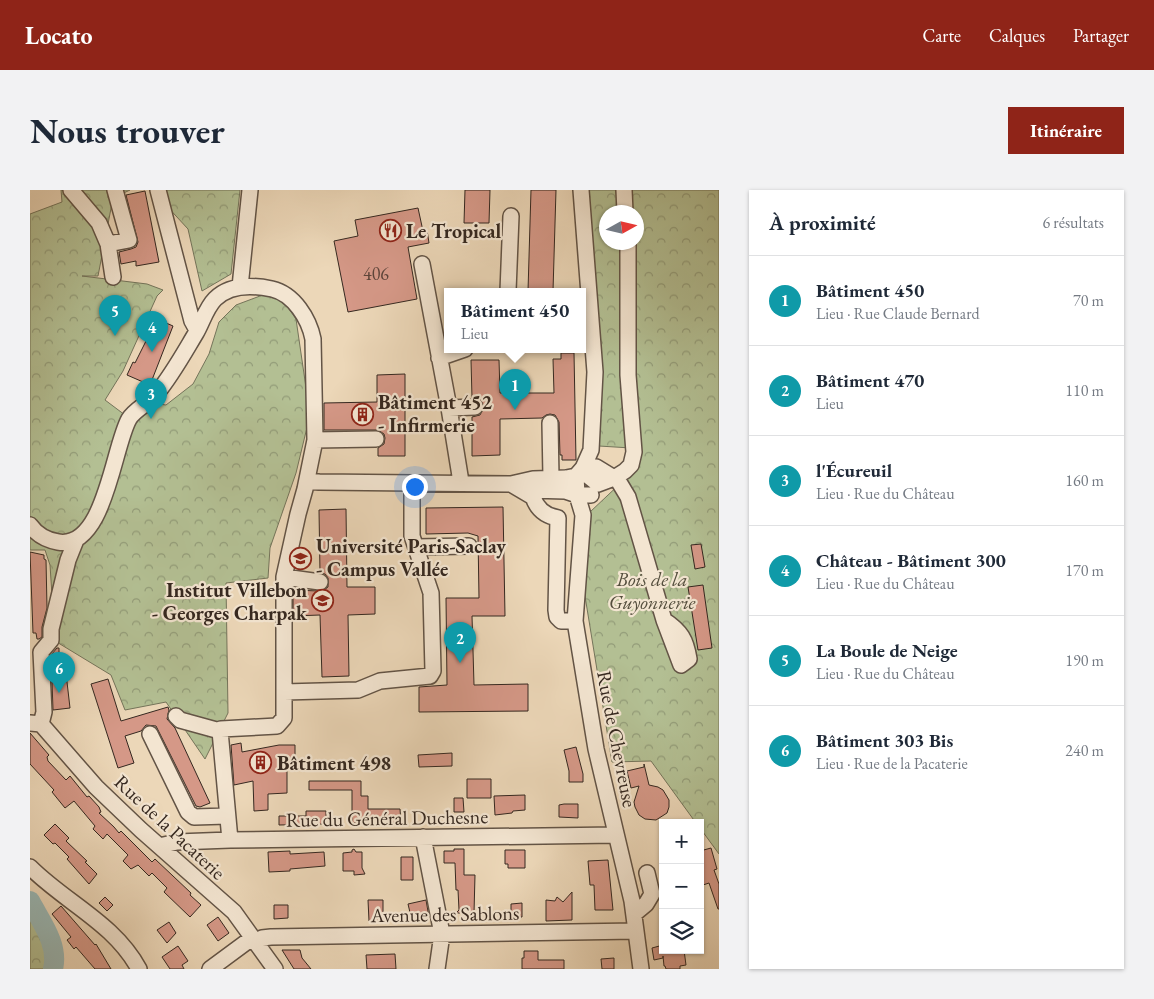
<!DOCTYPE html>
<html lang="fr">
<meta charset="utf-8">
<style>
body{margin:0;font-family:"EB Garamond",serif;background:#f2f2f3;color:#1f2937}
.controls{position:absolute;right:15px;bottom:15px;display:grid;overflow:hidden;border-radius:0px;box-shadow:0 1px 4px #0004}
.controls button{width:45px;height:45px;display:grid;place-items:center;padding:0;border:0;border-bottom:1px solid #e0e1e3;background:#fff;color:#1f2937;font:25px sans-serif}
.compass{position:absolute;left:569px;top:15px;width:45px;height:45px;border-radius:50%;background:#fff;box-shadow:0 1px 4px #0004;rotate:82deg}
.you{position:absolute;left:384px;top:296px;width:18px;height:18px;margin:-12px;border:4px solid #fff;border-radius:50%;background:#1a73e8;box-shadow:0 0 0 8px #1a73e833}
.badge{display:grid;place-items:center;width:32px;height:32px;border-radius:50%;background:#8f2418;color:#fff;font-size:16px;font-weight:700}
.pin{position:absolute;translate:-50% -41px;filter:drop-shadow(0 1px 2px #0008)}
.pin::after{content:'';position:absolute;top:26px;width:18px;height:15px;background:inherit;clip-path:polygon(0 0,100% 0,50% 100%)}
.popup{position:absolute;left:414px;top:98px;width:142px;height:65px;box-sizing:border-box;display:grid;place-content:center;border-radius:0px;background:#fff;filter:drop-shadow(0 1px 4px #0005);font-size:16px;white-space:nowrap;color:#747a83}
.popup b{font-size:19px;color:#1f2937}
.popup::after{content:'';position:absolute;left:50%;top:100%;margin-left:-10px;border:10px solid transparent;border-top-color:#fff}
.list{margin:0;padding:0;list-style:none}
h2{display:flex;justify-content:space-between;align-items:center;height:65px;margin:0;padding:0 20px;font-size:21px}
h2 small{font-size:16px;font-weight:400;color:#747a83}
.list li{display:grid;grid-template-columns:32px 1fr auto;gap:15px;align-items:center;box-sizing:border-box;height:90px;padding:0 20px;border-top:1px solid #e0e1e3}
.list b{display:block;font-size:19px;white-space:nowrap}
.list p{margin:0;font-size:16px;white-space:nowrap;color:#747a83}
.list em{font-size:16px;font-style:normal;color:#747a83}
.icon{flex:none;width:28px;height:28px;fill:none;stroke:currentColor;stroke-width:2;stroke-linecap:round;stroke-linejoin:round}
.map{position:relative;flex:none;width:689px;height:779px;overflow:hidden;border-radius:0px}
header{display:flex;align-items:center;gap:30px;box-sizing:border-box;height:70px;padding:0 25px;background:#8f2418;color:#fff}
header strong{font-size:24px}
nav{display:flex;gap:28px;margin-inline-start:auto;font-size:18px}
.intro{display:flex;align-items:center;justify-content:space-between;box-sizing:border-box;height:120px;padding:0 30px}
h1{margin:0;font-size:35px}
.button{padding:12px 22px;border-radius:0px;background:#8f2418;color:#fff;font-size:18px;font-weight:700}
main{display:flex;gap:30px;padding:0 30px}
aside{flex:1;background:#fff;border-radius:0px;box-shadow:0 1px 4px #0004}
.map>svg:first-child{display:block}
.forest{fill:url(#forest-crowns);stroke:#74745a;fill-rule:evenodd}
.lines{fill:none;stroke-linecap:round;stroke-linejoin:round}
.river{stroke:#9ab8b5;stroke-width:20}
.building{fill:#d59887;stroke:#352820}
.minor-casing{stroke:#635446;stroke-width:18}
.minor{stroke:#f3e5d1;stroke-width:15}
.labels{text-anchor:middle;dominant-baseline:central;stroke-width:4.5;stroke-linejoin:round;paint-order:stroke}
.number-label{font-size:18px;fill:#5d443a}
.poi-label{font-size:20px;font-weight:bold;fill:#352820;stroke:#f3e5d1;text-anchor:start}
.park-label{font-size:20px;font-style:italic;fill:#544e3d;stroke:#f3e5d1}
.street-label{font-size:20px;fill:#352820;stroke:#f3e5d1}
</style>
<header>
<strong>Locato</strong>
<nav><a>Carte</a><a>Calques</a><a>Partager</a></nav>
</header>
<div class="intro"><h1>Nous trouver</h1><a class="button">Itinéraire</a></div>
<main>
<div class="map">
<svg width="689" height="779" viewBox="0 0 689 779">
<defs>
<pattern id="forest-crowns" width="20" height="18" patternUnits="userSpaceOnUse" patternTransform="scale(1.25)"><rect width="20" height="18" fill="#b3bf93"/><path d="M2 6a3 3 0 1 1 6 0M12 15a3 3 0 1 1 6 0" fill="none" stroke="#929b78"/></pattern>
</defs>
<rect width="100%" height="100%" fill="#ecd7b8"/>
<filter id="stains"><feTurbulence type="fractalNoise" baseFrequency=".004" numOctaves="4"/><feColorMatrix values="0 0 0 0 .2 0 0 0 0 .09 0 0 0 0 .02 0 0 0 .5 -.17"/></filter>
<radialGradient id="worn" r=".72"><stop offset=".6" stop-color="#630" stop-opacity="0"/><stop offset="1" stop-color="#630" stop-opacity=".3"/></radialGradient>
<path class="forest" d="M31,0h69l-17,8 -15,78h-16l65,8 16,6 -6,6 -34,75 -18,29 24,18 23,-15 14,2 27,-21 16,-30 10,-32 17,-17 40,-15 20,29 14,96 -14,58 -26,75 -2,30 -42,5 2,130 -23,46 -39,-57 -41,8 -14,-35 -56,-34 -5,-76 -5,-15h-15v-336l32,-12z
M122,0h88l-9,84 -29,17 -14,-62z
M554,0h135v664l-19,-26v-5h-4l-45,-62 -39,1 -28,-172 6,-78 34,-32 7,-32 -32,-2 1,-69zM576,22h30v30h-30z
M0,713l24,45 -2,21h-22z"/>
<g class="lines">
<path class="river" d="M0,711c11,21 29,43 23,68"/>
</g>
<path class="building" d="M435,0h25l-1,33h-25z
M501,0h25l-3,101h-25z
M115,1l14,71 -23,4v-5l-15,3 -2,-12 12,-3 5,-2 2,-5 -12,-47z
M388,18l5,23 4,-1 2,13 -21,4 9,52 -69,13 -14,-71 24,-5 -3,-16z
M127,129l16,7 -23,59 -23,-10 6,-13 2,1z
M531,163h13l2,107h-14v-5h-2l-1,-33 -4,-7 -5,-1 -4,1 -4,3 -42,1v36l-28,1v-39l8,-2 4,-8 -4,-8 -8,-1 -1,-38h28l1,33h54l-1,-34h8z
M375,184v82h-27v-8l6,-4 1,-6 -1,-4 -6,-4h-54v-27l53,-1v-27z
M473,317l2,109h-33l2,69 54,-1v27l-109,1v-25l28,-2 -1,-87h33l-1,-62 -10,-3 -42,1v-26z
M316,319l1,78h28v27l-27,1 1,61 -27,1 -2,-62 -27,1v-26l26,1 5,-1 4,-3v-9l-3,-4 -5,-1 -1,-63z
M671,354l4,23 -10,2 -4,-24z
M0,362l14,3v4l2,1 1,48 -5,19v10l-3,2h-2l-1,-6h-3z
M673,395l9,63 -14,2 -10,-63z
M27,458h2v8h5l6,52 -17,2 -2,-55z
M78,489l13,42 47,-14 1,3 -2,9 8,9 35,75 -10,4 -4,-1 -40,-80 -10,-1 -5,6 -16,5 9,27 -16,5 -27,-84z
M0,543l19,22 -2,2 1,4 18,19 4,-4 17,21 2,-1 10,11 2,5 -2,1 15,14 5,6 2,-2 31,31 3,-3 36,34 -1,2 11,10 -11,12 -26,-25 3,-4 -15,-15 -3,3 -11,-11 -7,4 -8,-8 5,-6 -21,-21 -4,5 -10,-10 2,-3 -21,-25 -9,7 -13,-16 2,-2 -24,-26z
M211,553l1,9 37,-7h16v14l-2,12 -6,-2v24l-19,1v16l-14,1 -1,-30 -19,4 -3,-40z
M546,557l7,27v8h-14v-11l-5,-21z
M422,563v13l-33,1 -1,-12z
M614,574l5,21 9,2 5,3 6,10v7l-2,6 -11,7 -11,-1 -6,-4 -4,-8 -1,-5 5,-16 -8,2 -4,-17 17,-4z
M437,589h24v19h-24z
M279,591h52v15h7v13h32l1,14h-49v-33h-43z
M495,605v15l-12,1 -1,2 -17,2 -1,-19z
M424,608h9l1,14h-10z
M534,614h14v14l-19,-1v-12z
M276,621h20v13l-47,1v-9h27z
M25,634l14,14 -3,3 21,20 -2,1 12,12 -8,10 -22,-25 2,-2 -14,-14 -2,1 -9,-9z
M681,658l6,21 -3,1 5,14v25h-1l-9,-26 -9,3v-35z
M324,659l2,3h6v16l3,6 -11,1v-4h-11v-18l9,-1v-2z
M424,659h10v26h11l-1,38h-18l3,-3 -1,-20h-2l-1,-27h-11v-12h10z
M475,660h20v18h-17v-4h-3z
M260,661v3l34,-2 1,14 -35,3v2l-21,1 -1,-20z
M371,667h12v23h-12z
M578,670l5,50h-18l-1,-25h-4l-2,-24z
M542,702v28l-26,1v-21l9,1 2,-4 6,5z
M75,707l8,8 -6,6 -8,-8z
M338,710h15v20l-14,1z
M396,710l3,17 -17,4 -4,-17z
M492,713v14h-11v-13z
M244,715h14v13l-14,1z
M31,716l34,39 1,-1 15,25h-16l-19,-22 -2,2 -7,-9 4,-3 -19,-23z
M188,727l11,16 -11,8 -11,-16z
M139,732l7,11 -9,10 -10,-13z
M633,755v5h21l2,15 -6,1v3h-14l-1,-3h-1l-1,-10v2l-9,2 -2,-12z
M148,756l10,15 -6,4 2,4h-14l-8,-12z
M252,760h18l2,8 9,11h-17z
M494,761h14v9h26v9h-42v-11h2z
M365,764l1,15h-29l-1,-14z
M584,768v11h-12l-1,-10z"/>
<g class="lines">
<defs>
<path id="minor" d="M41,0l28,33 9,21 5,33
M128,0l34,131 5,9
M551,0l14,182 -4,78 -8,18 -7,8 1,19 6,20 -8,106 21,128 36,152 9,68
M594,0l1,22
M78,54l21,-4 -14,-50
M392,74l27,144 12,74
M210,97l10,-97
M478,101l3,-75
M409,168l26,-9
M419,218l26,-1
M520,233l1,55
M285,250l61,-1
M553,278l5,8 10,8 16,-6 11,-7 6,-6 3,-13 -6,-77v-133
M553,278l13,-1 18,11
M586,287l12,20 36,123 17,45 8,-6c-3,-19 -8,-28 -25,-39
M277,291l12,1 192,2 22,-5 33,-1 10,-2
M481,294l22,13c4,12 13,19 25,21l-2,92 1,7 4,4h14
M492,297l9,3 34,1 12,4h14
M0,335c7,10 16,15 28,17 47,8 55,-95 71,-123 6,-10 21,-16 28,-26 15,-18 27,-40 39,-60 6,-10 10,-25 19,-34 15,-15 38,-14 57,-10 22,5 37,30 41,50l2,101 -10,49 -7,25 -14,63v141l-7,8 -56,3 -1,2 10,109
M386,357l53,-1
M254,387l36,5
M254,502l74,-2 22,-9 50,-5 3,-5 -2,-78 -19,-57v-53
M146,526l4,4 40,11
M0,533l11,1 55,63 45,43 93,82 41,57
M11,534l3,-12 -3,-60 10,-12v-11l17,-69 8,-20
M120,544l38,78 6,5 33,-1
M393,647l19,97 -5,35
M129,656l18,-4 53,-2 386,-5
M0,677c36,36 84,56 109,102
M604,724l12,-10 6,-10 -5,-21
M226,752l6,-4 9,-1 365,-6
M180,779l42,-31"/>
</defs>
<use href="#minor" class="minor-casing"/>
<use href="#minor" class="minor"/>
</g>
<defs>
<symbol id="restaurant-ring" viewBox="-11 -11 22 22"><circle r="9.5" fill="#f3e5d1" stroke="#8f2418" stroke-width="1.5"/><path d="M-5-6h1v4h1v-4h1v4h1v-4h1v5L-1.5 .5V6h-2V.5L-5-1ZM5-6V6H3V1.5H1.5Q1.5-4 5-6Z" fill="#8f2418"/></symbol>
<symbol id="building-ring" viewBox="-11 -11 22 22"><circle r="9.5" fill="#f3e5d1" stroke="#8f2418" stroke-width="1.5"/><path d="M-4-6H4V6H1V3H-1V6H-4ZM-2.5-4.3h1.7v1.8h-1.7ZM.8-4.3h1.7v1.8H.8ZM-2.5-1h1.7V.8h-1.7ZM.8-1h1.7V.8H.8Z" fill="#8f2418"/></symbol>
<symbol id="university-ring" viewBox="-11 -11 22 22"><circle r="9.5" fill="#f3e5d1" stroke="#8f2418" stroke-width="1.5"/><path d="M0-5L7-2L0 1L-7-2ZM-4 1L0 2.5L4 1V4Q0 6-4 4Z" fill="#8f2418"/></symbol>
</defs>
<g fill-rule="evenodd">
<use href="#restaurant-ring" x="348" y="28" width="25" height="25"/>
<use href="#building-ring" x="320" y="212" width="25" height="25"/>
<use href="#university-ring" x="258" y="356" width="25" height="25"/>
<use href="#university-ring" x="280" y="398" width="25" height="25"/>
<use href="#building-ring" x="218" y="560" width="25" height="25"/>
</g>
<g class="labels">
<g class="number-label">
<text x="346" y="83">406</text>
</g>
<g class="poi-label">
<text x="376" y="41">Le Tropical</text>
<text x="348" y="212">Bâtiment 452<tspan x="348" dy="23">- Infirmerie</tspan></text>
<text x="286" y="356">Université Paris-Saclay<tspan x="286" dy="23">- Campus Vallée</tspan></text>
<text x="277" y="400" text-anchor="end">Institut Villebon<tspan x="277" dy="23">- Georges Charpak</tspan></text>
<text x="247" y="573">Bâtiment 498</text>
</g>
<g class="park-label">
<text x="622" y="389">Bois de la<tspan x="622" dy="23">Guyonnerie</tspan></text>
</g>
<g class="street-label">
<text transform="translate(587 549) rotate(79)">Rue de Chevreuse</text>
<text transform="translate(357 628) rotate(-1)">Rue du Général Duchesne</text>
<text transform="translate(140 637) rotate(43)">Rue de la Pacaterie</text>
<text transform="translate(415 724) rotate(-1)">Avenue des Sablons</text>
</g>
</g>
<rect width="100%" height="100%" filter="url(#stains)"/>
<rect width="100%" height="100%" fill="url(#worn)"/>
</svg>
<div class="controls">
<button>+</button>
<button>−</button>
<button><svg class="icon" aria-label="layers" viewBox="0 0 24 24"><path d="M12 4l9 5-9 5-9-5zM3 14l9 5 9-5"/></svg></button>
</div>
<svg class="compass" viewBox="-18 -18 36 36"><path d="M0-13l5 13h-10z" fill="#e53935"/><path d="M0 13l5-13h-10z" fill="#747a83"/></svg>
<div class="you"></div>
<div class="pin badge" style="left:485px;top:220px;background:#0f9aa8">1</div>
<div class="popup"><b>Bâtiment 450</b>Lieu</div>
<div class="pin badge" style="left:430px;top:473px;background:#0f9aa8">2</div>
<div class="pin badge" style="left:121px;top:229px;background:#0f9aa8">3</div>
<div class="pin badge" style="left:122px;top:162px;background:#0f9aa8">4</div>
<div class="pin badge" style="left:85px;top:146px;background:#0f9aa8">5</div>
<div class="pin badge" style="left:29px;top:503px;background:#0f9aa8">6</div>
</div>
<aside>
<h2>À proximité<small>6 résultats</small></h2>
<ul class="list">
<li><span class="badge" style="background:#0f9aa8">1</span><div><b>Bâtiment 450</b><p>Lieu · Rue Claude Bernard</p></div><em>70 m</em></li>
<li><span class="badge" style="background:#0f9aa8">2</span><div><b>Bâtiment 470</b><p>Lieu</p></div><em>110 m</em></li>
<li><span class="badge" style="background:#0f9aa8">3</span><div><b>l'Écureuil</b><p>Lieu · Rue du Château</p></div><em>160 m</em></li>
<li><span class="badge" style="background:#0f9aa8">4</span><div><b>Château - Bâtiment 300</b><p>Lieu · Rue du Château</p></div><em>170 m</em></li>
<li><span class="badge" style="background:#0f9aa8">5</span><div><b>La Boule de Neige</b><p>Lieu · Rue du Château</p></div><em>190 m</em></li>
<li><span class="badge" style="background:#0f9aa8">6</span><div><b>Bâtiment 303 Bis</b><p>Lieu · Rue de la Pacaterie</p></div><em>240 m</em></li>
</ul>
</aside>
</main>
